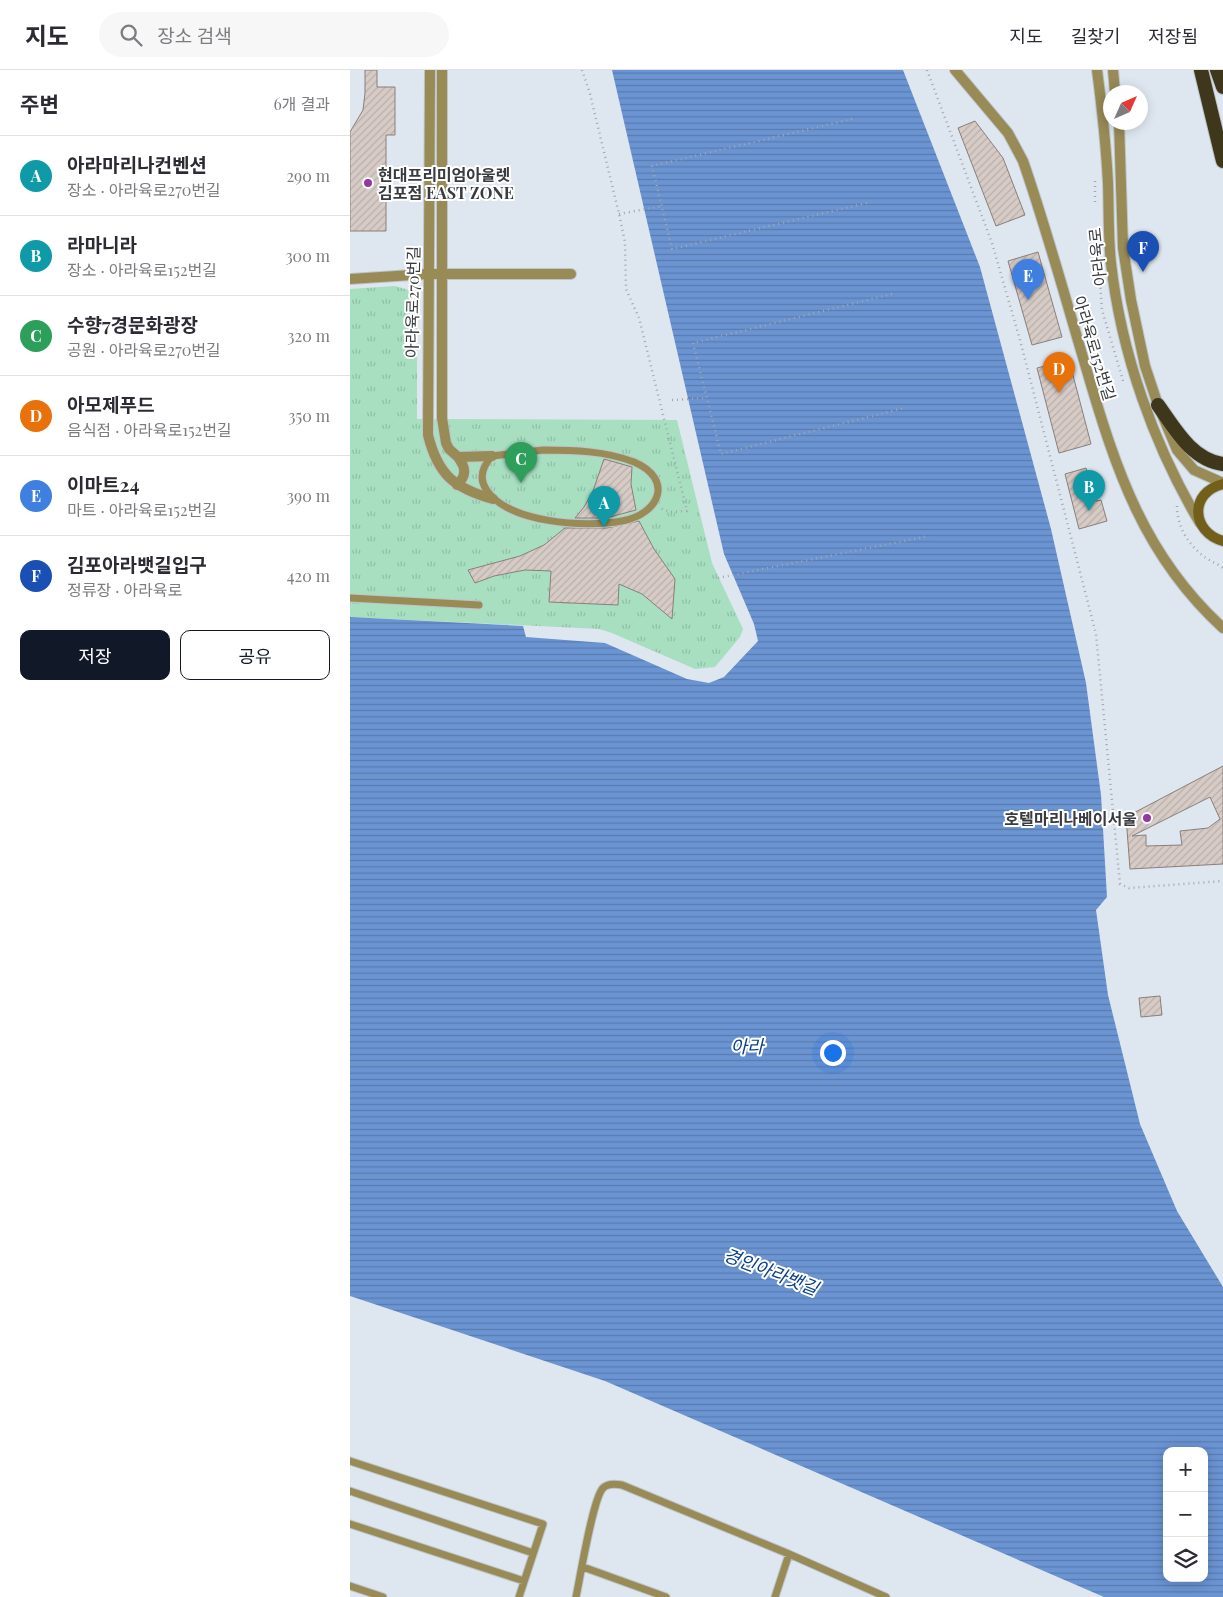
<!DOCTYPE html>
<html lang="ko">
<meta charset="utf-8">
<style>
body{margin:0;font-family:"Playfair Display","Noto Sans KR",serif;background:#f7f7f7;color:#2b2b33}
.controls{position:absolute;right:15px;bottom:15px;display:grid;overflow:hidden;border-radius:10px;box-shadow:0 2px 12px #0003}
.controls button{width:45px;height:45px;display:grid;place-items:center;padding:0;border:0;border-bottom:1px solid #e1e1e2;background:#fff;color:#2b2b33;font:25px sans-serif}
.compass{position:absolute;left:753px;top:15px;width:45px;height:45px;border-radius:50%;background:#fff;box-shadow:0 2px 12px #0003;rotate:45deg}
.you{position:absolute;left:482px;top:982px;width:18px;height:18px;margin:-12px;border:4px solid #fff;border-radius:50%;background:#1a73e8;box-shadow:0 0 0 8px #1a73e833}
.badge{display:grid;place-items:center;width:32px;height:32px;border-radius:50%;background:#111827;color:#fff;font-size:16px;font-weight:700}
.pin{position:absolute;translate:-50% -41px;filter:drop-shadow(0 1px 2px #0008)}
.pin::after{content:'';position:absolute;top:26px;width:18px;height:15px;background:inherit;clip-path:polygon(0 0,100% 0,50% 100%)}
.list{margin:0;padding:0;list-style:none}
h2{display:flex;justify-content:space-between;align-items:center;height:65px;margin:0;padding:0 20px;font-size:21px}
h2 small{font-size:16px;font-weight:400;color:#7c7c81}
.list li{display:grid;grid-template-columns:32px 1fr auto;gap:15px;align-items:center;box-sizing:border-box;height:80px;padding:0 20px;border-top:1px solid #e1e1e2}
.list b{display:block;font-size:19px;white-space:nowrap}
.list p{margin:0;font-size:16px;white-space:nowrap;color:#7c7c81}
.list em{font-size:16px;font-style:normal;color:#7c7c81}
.actions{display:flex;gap:10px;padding:15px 20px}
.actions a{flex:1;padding:11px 0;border:1px solid #111827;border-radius:10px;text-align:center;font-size:18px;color:#111827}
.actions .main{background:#111827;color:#fff}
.icon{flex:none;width:28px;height:28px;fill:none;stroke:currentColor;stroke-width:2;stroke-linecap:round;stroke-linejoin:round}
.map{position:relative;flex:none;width:873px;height:1527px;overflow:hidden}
header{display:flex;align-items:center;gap:30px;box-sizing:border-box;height:70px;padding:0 25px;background:#fff;border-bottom:1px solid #e1e1e2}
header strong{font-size:24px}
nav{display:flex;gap:28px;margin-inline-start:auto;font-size:18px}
.search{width:350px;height:45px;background:#f7f7f7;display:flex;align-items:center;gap:12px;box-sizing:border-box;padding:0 18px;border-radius:28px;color:#7c7c81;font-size:19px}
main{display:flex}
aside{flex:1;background:#fff}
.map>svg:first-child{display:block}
.grass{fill:url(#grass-tufts)}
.water{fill:url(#water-rules);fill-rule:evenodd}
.building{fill:url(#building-hatch);stroke:#8a7f7a;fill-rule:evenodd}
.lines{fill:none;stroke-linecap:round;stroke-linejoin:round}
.service-casing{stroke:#bdc4cc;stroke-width:9}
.minor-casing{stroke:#bdc4cc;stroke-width:12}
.tertiary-casing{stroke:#bdc4cc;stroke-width:12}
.secondary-casing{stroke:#bdc4cc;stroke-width:12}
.trunk-casing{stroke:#bdc4cc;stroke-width:16}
.path{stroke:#a1a7ae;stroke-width:2.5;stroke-dasharray:1 4;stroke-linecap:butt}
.service{stroke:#998b56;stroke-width:7}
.minor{stroke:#998b56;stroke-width:10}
.tertiary{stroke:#998b56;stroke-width:10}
.secondary{stroke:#715f1a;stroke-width:10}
.trunk{stroke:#3e371b;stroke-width:14}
.poi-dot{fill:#9437a0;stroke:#fff;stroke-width:2}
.labels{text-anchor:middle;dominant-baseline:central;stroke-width:4;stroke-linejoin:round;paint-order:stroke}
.poi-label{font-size:16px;font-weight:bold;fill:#383b3f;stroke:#fff;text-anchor:start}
.street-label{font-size:16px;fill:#383b3f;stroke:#fff}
.water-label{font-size:18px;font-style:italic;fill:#0b4089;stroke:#fff}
</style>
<header>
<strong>지도</strong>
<div class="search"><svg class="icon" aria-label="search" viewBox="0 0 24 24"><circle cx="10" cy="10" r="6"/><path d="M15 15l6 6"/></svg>장소 검색</div>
<nav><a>지도</a><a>길찾기</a><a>저장됨</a></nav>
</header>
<main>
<aside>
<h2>주변<small>6개 결과</small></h2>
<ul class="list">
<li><span class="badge" style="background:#0f9aa8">A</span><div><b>아라마리나컨벤션</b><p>장소 · 아라육로270번길</p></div><em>290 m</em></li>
<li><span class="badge" style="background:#0f9aa8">B</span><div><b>라마니라</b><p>장소 · 아라육로152번길</p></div><em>300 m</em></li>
<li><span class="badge" style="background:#2e9e5b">C</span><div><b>수향7경문화광장</b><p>공원 · 아라육로270번길</p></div><em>320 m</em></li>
<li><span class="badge" style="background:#e8710a">D</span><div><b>아모제푸드</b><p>음식점 · 아라육로152번길</p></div><em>350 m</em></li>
<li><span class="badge" style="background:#3f7fe0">E</span><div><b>이마트24</b><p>마트 · 아라육로152번길</p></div><em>390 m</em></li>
<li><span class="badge" style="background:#1a4fb4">F</span><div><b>김포아라뱃길입구</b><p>정류장 · 아라육로</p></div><em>420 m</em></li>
</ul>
<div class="actions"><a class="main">저장</a><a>공유</a></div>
</aside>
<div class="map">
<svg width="873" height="1527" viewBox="0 0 873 1527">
<defs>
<pattern id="grass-tufts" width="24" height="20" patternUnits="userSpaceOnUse" patternTransform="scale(1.25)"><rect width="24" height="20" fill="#a7dfc0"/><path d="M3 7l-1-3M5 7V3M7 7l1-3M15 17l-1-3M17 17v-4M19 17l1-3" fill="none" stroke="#90c0a6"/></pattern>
<pattern id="water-rules" width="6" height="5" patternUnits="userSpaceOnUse" patternTransform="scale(1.25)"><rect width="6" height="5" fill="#6b94d3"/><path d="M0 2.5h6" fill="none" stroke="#597aad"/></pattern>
<pattern id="building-hatch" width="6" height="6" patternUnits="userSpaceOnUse" patternTransform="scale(1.25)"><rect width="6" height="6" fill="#d7cbc6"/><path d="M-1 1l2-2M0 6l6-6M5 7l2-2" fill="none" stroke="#b9afab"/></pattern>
</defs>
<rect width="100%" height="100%" fill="#dee6ef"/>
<path class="grass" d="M45,216l14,4 8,13v116l260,1 35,143 31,66 -3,8 -25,30 -20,2 -83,-36 -13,-4 -249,-12v-328z"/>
<path class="water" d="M262,0h291l77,197 71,262 35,154 15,112 6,102 -11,13 12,85 32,129 37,87 46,76v310h-119l-499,-216 -255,-85v-679l173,9 3,11 79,6 82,36 22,4 15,-6 34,-36 -4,-17 -30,-70zM817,1381h37v127h-37z"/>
<path class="building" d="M15,0h12v17h18v48h-9v96h-36v-99l13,-22 2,-17z
M625,51l28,37 22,57 -29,11 -38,-98z
M688,182l24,85 -30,8 -24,-84z
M719,290l22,84 -32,9 -22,-85z
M254,389l28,8 -1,17 5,26 -30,8h-31l9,-11 9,-16z
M736,398l10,33 5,-1 6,21 -28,8 -14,-55z
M289,451l15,28 21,30 -3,40 -30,-25 -23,-10 -1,21 -69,-3 2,-31 -26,-1 -31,6 -19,7 -7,-13 52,-14 24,-11 21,-17h42z
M873,696v98l-93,5 -4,-52zM860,727l10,22 -12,9 -28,3 2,14 -36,1v-11l-14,1z
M810,926l2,19 -21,2 -2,-19z"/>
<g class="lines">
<defs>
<path id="service" d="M193,380c30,0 63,1 91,12 40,17 26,52 -12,59 -36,7 -115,2 -136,-32 -8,-12 -3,-23 6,-33z
M0,528l129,7
M0,1391l193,63 -24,73
M0,1421l183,62
M0,1454l174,57
M233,1497l83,30
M0,1516l33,11
M226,1527c4,-19 17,-99 27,-109 5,-5 13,-4 19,-3l167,69
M425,1527l14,-43 97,43"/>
<path id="minor" d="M80,0l-2,365c10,40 26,53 65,64
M92,0v348l4,25 3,6 9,8 34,-1
M605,0l53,63 15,28c24,69 43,140 64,210 29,99 57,185 136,257
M0,209l77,-5h144
M107,415c10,-10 9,-17 1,-28"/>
<path id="tertiary" d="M747,0c5,38 9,75 11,113 1,27 0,53 3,80 10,90 43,183 89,260
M763,0l2,22
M769,52l4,126 8,52 14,66 13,39 19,45 17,20 29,13"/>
<path id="secondary" d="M873,414c-34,8 -32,48 0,57"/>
<path id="trunk" d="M851,0l22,91
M867,0l6,17
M808,335c17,24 34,55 65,59"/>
</defs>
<use href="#service" class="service-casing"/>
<use href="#minor" class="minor-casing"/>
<use href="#tertiary" class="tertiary-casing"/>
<use href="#secondary" class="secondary-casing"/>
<use href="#trunk" class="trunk-casing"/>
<path class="path" d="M232,0l8,24 29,120 6,28 1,47 13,29 48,193 -17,1 -10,-4
M577,0l65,173 28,97 76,294 24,250 9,4 94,-7
M502,49l-200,47 20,83 199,-47
M745,111v24
M269,144l43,-8
M749,198l3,42 22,74
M542,224l-199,49 28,111 183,-46
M322,330l35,-2
M827,436c0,21 12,40 29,52 6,4 12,6 17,10
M368,508l211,-42"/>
<use href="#service" class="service"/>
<use href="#minor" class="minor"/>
<use href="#tertiary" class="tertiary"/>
<use href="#secondary" class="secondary"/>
<use href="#trunk" class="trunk"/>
</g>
<g class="poi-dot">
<circle cx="18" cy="113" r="5"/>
<circle cx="797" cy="748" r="5"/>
</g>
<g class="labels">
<g class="poi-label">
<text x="28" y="104">현대프리미엄아울렛<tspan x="28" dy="18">김포점 EAST ZONE</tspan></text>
<text x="787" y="748" text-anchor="end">호텔마리나베이서울</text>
</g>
<g class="street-label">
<text transform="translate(747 187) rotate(-96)">아라육로</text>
<text transform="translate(62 232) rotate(-89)">아라육로270번길</text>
<text transform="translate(745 278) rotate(73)">아라육로152번길</text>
</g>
<g class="water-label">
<text x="397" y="976">아라</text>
<text transform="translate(421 1201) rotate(21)">경인아라뱃길</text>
</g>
</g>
</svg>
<div class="controls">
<button>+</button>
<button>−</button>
<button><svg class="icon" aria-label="layers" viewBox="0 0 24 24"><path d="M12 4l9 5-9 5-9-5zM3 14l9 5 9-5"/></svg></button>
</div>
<svg class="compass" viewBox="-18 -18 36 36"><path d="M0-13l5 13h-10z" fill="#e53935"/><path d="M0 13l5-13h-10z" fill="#7c7c81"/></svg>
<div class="you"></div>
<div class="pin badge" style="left:254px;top:457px;background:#0f9aa8">A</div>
<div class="pin badge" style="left:739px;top:441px;background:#0f9aa8">B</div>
<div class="pin badge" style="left:171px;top:413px;background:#2e9e5b">C</div>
<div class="pin badge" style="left:709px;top:323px;background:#e8710a">D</div>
<div class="pin badge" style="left:678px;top:230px;background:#3f7fe0">E</div>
<div class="pin badge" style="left:793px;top:202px;background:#1a4fb4">F</div>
</div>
</main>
